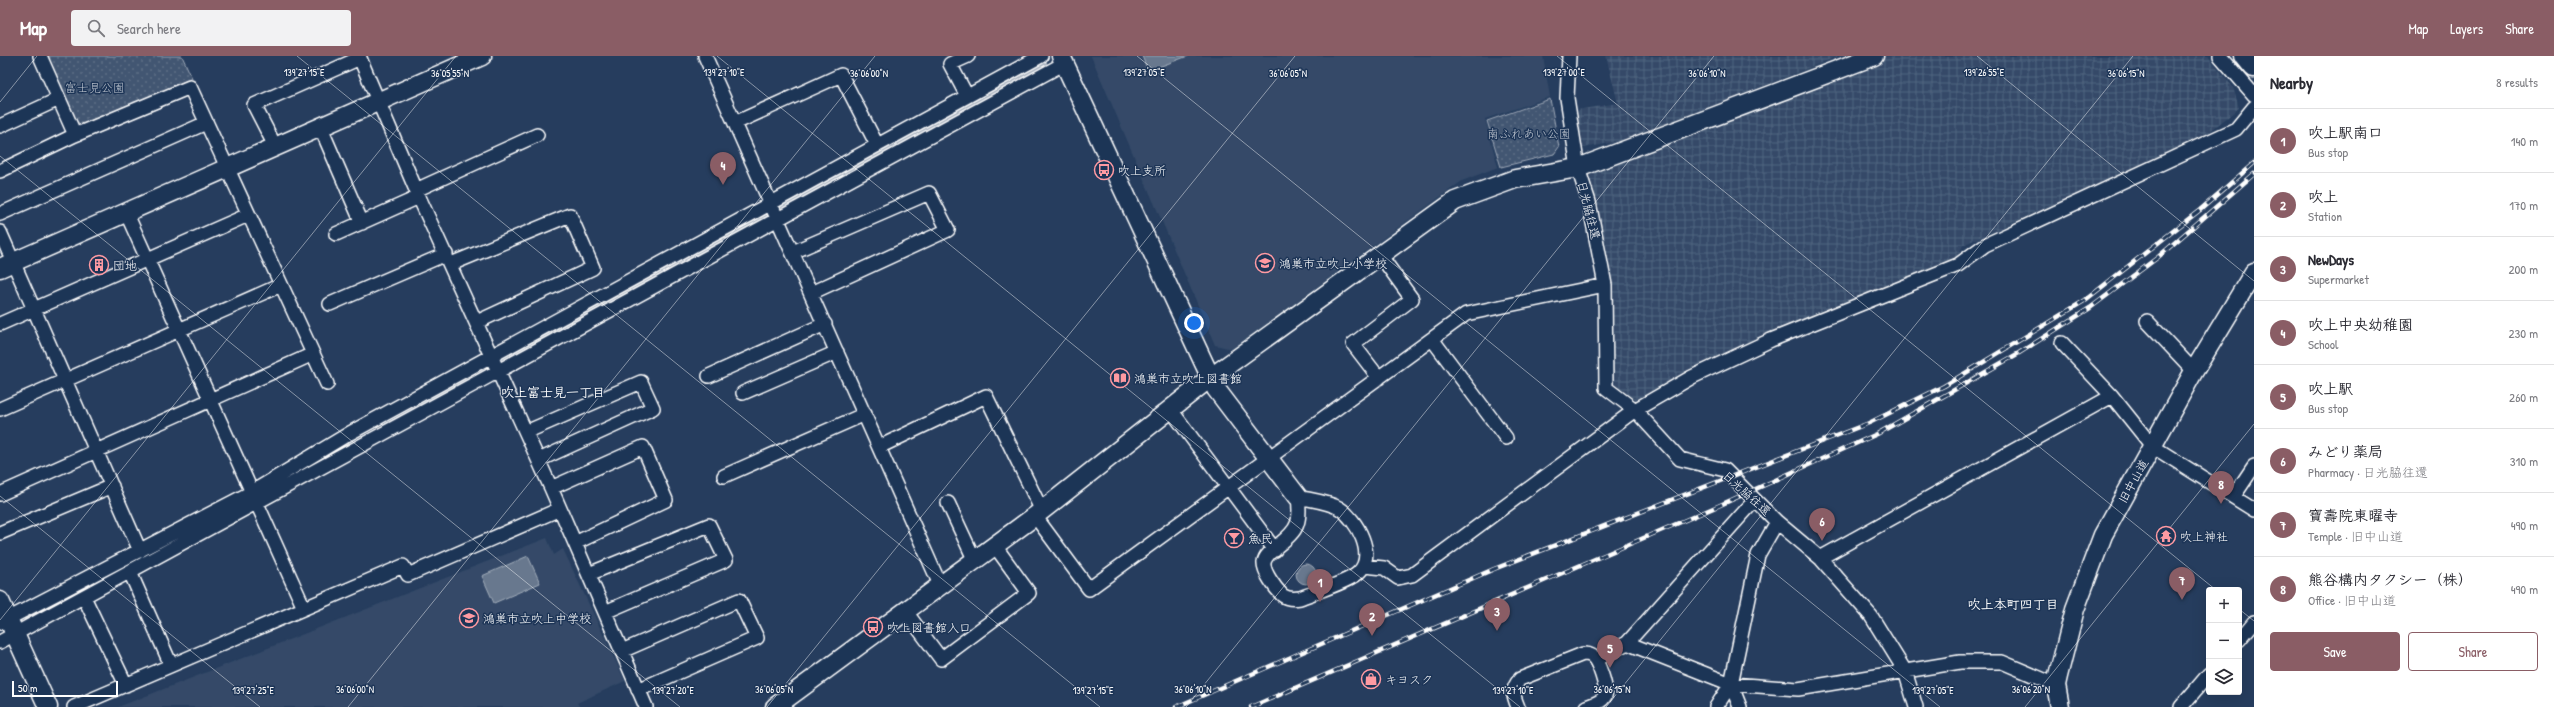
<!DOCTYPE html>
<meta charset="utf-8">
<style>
body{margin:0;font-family:"Patrick Hand","Klee One",sans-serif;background:#f2f2f3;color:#2b2b33}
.controls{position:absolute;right:12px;bottom:12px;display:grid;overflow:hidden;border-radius:4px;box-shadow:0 4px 16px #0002}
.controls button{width:36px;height:36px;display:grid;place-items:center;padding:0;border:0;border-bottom:1px solid #e1e1e2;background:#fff;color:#2b2b33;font:20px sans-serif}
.scale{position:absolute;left:12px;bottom:10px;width:106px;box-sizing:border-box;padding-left:4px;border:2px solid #fff;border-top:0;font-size:11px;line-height:14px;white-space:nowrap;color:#fff;-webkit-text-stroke:3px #1d3557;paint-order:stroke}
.you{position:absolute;left:1194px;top:267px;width:14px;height:14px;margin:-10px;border:3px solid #fff;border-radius:50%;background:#1a73e8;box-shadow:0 0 0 6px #1a73e833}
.badge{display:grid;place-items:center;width:26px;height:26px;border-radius:50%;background:#8a5d65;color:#fff;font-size:13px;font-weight:700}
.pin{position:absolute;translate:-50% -33px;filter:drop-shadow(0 1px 2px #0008)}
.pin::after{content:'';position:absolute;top:21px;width:14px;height:12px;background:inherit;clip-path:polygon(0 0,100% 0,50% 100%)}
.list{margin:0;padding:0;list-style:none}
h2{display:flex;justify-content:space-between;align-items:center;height:52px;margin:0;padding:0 16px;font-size:17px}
h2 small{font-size:13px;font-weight:400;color:#7c7c81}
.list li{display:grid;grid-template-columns:26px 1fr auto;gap:12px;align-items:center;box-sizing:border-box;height:64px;padding:0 16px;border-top:1px solid #e1e1e2}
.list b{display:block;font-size:15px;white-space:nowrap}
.list p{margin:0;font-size:13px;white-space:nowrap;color:#7c7c81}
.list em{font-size:13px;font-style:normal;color:#7c7c81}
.actions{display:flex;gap:8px;padding:12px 16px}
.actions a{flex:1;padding:9px 0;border:1px solid #8a5d65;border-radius:4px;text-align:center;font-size:14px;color:#8a5d65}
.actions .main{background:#8a5d65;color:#fff}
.icon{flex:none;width:22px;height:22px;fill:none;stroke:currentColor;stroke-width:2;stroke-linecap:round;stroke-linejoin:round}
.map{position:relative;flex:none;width:2254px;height:651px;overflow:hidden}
header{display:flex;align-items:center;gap:24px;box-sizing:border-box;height:56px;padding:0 20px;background:#8a5d65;color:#fff}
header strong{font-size:19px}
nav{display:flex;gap:22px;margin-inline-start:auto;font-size:14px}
.search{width:280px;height:36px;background:#f2f2f3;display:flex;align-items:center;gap:10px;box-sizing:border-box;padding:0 14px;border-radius:4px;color:#7c7c81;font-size:15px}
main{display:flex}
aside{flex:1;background:#fff}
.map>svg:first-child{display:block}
.built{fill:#344a68}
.industrial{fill:url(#industrial-grid)}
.green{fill:url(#green-dots);stroke:#a0aab8}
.water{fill:#67788e;stroke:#a4aebb}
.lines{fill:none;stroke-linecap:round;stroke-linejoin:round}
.stream{stroke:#a4aebb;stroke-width:4}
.street-casing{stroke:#fff;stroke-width:16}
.secondary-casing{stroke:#fff;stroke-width:21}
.primary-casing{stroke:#fff;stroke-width:23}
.street{stroke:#1d3557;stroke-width:13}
.secondary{stroke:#1d3557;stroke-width:18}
.primary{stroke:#1d3557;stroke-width:20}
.rail-casing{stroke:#fff;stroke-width:4.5}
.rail{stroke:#1d3557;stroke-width:3;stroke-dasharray:9;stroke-linecap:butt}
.ticks{fill:none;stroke:#fff;stroke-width:1;stroke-opacity:0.45}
.labels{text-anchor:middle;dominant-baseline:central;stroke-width:3;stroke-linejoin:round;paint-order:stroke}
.park-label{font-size:12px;fill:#bdc4ce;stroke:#1d3557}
.poi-label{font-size:12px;fill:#fff;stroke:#1d3557;text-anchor:start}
.street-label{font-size:12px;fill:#fff;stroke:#1d3557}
.neighbourhood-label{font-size:13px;font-weight:bold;fill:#fff;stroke:#1d3557}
.ticks-label{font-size:10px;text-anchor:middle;fill:#fff;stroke:#1d3557;stroke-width:3;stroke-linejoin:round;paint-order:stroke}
</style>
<header>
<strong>Map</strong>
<div class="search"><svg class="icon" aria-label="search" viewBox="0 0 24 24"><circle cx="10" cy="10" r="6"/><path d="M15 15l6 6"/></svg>Search here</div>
<nav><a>Map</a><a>Layers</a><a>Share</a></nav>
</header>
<main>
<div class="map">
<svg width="2254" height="651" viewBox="0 0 2254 651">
<defs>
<pattern id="industrial-grid" width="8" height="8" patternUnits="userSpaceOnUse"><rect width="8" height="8" fill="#344a68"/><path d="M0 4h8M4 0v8" fill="none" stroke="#52657f"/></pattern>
<pattern id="green-dots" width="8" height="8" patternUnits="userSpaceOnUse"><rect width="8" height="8" fill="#425672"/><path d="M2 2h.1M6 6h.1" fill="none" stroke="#5e6f87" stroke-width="1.8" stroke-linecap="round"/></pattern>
</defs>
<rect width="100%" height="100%" fill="#263d5e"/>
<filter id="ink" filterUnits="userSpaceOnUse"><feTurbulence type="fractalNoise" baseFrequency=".025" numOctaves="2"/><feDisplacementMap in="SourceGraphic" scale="8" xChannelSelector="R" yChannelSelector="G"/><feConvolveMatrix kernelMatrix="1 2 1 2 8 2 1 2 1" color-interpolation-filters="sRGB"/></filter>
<g filter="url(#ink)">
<path class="built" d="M1091,0h452l7,41 -65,22 13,48 -36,14 -230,168 -17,-4z
M547,482l7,17 9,-6 62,132 -48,22 3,4h-462z"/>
<path class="industrial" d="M1606,0h233l-212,84 -49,9 -7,-38 47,-8z
M1885,0h323l25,31 6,21 -36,29 -240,108 -7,16 -139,52 -155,73 -27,16 -13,-5 -6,-7 -7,-15 -25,-202z"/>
<path class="green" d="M46,0h136l10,22 -101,45 -10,2 -7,-6z
M1550,43l9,48 -5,7 -53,13 -14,-46z"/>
<path class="water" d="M1142,0h46l-40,15z
M528,500l12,27 -46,20 -12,-27z
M1296 518a10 10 0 1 1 20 0a10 10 0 1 1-20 0Z"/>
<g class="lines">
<path class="stream" d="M782,150l263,-143
M503,304l264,-145
M386,369l103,-58
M26,563l104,-55"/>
<defs>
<path id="street" d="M40,0l35,79
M359,0l60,141 132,291 95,219
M705,0l236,531
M1569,0l-2,42 11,70 11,34 16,83 1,103 29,22 45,49 45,11 52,52 43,36 51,58 34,55 11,36
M2220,0l34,39
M967,40l-17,-32 18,-8
M735,67l106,-48 36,70
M0,70l59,-27
M320,70l42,97
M275,90l-21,-41 106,-47
M0,115l75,-36 115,-48 137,297
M416,134l121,-55
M126,156l178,396
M0,158l206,-91
M0,176l140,319
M336,178l83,-37
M793,196l136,-59 19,37 -137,63
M451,208l119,-49 23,53 -116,54
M330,248l116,-50
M2147,265l47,50
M0,268l248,-109
M1432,283l74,99
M2062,287l50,53 40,50 102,64
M709,320l116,-52
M1379,322l-26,-34 59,-45 -32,-44
M743,337l94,-41
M0,353l281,-124
M1171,354l104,140
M526,376l115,-50 12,26 -114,52
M879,391l107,-51 56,115
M724,420l141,-62
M551,432l92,-41 23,53 -91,43
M0,438l313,-140
M2234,440l20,-30
M1298,441c13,3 30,5 41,11 18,11 38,48 19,65 -8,8 -45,20 -58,25 -6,1 -13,1 -18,-3 -6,-6 -19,-23 -18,-32 1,-13 28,-23 33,-39 3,-8 2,-19 1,-27z
M948,447l27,58
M1035,460l54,73 377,-275 139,-29
M0,477l112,-47
M1820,502l292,-162
M1364,510l20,2 14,10 14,-3 223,-165 57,-33 79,-37 187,-75 27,-20 251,-116 18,-22
M130,516l41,93
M589,518l120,-49 17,35 -121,52
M84,541l42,88
M906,556l35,47 88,-66 -34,-47
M0,567l252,-131 98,-59 691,-377
M2239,584l15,-18
M0,586l1065,-579
M1627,587l104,41 67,5 162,-27h42l54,23
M622,595l117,-51 18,38 -119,52
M1596,604l31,-17 128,-143
M1731,628l9,23
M74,651l329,-141 5,9 152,-66
M1518,651c-5,-12 -7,-18 2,-28l63,-25c2,0 6,0 9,2 6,4 16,33 13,40 -4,7 -12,8 -19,11
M1716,651l15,-23 27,-129 19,-33
M2181,651l28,-33"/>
<path id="secondary" d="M1061,0l155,333 82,108
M0,212l482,-212
M0,545l48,106
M775,651l260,-191 175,-138 245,-177 60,-22 63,-11 296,-112
M2060,651l-4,-22 2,-9 17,-67 28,-74 91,-164 60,-99"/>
<path id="primary" d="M2245,0l9,11"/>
</defs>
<use href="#street" class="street-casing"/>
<use href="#secondary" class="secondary-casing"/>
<use href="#primary" class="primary-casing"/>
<use href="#street" class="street"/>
<use href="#secondary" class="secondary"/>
<use href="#primary" class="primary"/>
<defs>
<path id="rail" d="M1176,651l318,-138 375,-146 75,-37 140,-85 116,-91 54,-47
M1251,651l467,-201 159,-72 142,-81 71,-45 67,-50 97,-84"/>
</defs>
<use href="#rail" class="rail-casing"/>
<use href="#rail" class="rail"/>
</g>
</g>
<path class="ticks" d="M297,0l803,651M717,0l803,651M1137,0l803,651M1557,0l659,534M1977,0l277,225M0,46l37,-46M0,100l680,551M0,440l260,211M2239,553l15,12M0,564l456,-564M348,651l527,-651M767,651l528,-651M1186,651l528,-651M1606,651l527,-651M2025,651l229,-283"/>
<defs>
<symbol id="bus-ring" viewBox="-11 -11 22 22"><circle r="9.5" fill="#1d3557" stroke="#ff9aa2" stroke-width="1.5"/><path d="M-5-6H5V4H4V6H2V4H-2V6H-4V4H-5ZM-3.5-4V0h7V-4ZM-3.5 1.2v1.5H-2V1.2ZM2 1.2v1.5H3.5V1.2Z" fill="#ff9aa2"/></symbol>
<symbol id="school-ring" viewBox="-11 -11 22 22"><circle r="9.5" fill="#1d3557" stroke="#ff9aa2" stroke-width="1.5"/><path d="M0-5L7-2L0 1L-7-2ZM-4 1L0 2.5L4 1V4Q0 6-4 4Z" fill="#ff9aa2"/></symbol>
<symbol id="building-ring" viewBox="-11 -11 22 22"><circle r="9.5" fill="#1d3557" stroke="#ff9aa2" stroke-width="1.5"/><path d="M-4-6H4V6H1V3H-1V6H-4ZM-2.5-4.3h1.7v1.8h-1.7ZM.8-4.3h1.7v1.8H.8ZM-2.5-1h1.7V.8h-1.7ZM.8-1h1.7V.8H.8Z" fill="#ff9aa2"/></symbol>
<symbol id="library-ring" viewBox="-11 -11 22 22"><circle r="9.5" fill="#1d3557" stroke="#ff9aa2" stroke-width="1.5"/><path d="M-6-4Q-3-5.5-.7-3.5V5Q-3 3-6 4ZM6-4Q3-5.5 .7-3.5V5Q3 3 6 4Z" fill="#ff9aa2"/></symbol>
<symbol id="temple-ring" viewBox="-11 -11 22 22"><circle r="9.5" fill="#1d3557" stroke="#ff9aa2" stroke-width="1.5"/><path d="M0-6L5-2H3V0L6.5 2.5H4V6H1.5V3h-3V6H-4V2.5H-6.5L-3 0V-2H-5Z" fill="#ff9aa2"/></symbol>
<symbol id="bar-ring" viewBox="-11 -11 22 22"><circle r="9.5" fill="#1d3557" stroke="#ff9aa2" stroke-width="1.5"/><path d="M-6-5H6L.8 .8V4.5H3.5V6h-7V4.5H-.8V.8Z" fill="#ff9aa2"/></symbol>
<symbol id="shop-ring" viewBox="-11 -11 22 22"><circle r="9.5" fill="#1d3557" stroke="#ff9aa2" stroke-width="1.5"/><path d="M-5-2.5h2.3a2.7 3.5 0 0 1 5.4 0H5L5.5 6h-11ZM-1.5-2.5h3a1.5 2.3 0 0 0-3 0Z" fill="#ff9aa2"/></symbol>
</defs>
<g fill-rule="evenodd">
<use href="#bus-ring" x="1093" y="103" width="22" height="22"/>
<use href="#school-ring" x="1254" y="196" width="22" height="22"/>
<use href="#building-ring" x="88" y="198" width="22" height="22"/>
<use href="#library-ring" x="1109" y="311" width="22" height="22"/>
<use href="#temple-ring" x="2155" y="469" width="22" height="22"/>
<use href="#bar-ring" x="1223" y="471" width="22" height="22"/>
<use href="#school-ring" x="458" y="551" width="22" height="22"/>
<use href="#bus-ring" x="862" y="560" width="22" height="22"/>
<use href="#shop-ring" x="1360" y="612" width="22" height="22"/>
</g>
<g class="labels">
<g class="park-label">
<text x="95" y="31">富士見公園</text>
<text x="1529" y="77">南ふれあい公園</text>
</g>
<g class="poi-label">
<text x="1118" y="114">吹上支所</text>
<text x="1279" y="207">鴻巣市立吹上小学校</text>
<text x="113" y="209">団地</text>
<text x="1134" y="322">鴻巣市立吹上図書館</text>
<text x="2180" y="480">吹上神社</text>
<text x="1248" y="482">魚民</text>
<text x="483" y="562">鴻巣市立吹上中学校</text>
<text x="887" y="571">吹上図書館入口</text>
<text x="1385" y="623">キヨスク</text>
</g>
<g class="street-label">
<text transform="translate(1589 154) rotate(76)">日光脇往還</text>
<text transform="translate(2133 425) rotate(-61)">旧中山道</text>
<text transform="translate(1747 437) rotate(42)">日光脇往還</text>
</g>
<g class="neighbourhood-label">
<text x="553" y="336">吹上富士見一丁目</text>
<text x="2013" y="548">吹上本町四丁目</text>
</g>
</g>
<g class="ticks-label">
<text x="304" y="20">139°27'15"E</text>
<text x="724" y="20">139°27'10"E</text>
<text x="1144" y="20">139°27'05"E</text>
<text x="1564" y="20">139°27'00"E</text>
<text x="1984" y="20">139°26'55"E</text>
<text x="1707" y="21">36°06'10"N</text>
<text x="2126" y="21">36°06'15"N</text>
<text x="450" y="21">36°05'55"N</text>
<text x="869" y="21">36°06'00"N</text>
<text x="1288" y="21">36°06'05"N</text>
<text x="355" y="637">36°06'00"N</text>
<text x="774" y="637">36°06'05"N</text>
<text x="1193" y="637">36°06'10"N</text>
<text x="1612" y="637">36°06'15"N</text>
<text x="2031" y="637">36°06'20"N</text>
<text x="253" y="638">139°27'25"E</text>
<text x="673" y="638">139°27'20"E</text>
<text x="1093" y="638">139°27'15"E</text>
<text x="1513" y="638">139°27'10"E</text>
<text x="1933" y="638">139°27'05"E</text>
</g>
</svg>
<div class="controls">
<button>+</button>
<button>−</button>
<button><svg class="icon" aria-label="layers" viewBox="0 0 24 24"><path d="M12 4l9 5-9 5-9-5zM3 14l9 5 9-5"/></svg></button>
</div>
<div class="scale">50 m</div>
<div class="you"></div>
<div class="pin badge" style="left:1320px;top:546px">1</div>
<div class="pin badge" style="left:1372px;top:580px">2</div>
<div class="pin badge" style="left:1497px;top:575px">3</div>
<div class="pin badge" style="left:723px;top:129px">4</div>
<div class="pin badge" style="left:1610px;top:612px">5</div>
<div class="pin badge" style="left:1822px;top:485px">6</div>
<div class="pin badge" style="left:2182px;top:544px">7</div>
<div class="pin badge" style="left:2221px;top:448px">8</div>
</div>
<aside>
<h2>Nearby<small>8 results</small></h2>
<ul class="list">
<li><span class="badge">1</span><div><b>吹上駅南口</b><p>Bus stop</p></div><em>140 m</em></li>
<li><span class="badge">2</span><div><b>吹上</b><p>Station</p></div><em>170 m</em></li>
<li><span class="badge">3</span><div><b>NewDays</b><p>Supermarket</p></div><em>200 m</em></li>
<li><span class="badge">4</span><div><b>吹上中央幼稚園</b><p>School</p></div><em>230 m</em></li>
<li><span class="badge">5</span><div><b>吹上駅</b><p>Bus stop</p></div><em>260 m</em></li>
<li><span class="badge">6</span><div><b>みどり薬局</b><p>Pharmacy · 日光脇往還</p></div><em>310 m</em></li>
<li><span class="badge">7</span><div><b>寶壽院東曜寺</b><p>Temple · 旧中山道</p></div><em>490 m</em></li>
<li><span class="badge">8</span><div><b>熊谷構内タクシー（株）</b><p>Office · 旧中山道</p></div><em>490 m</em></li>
</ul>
<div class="actions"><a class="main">Save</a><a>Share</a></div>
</aside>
</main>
